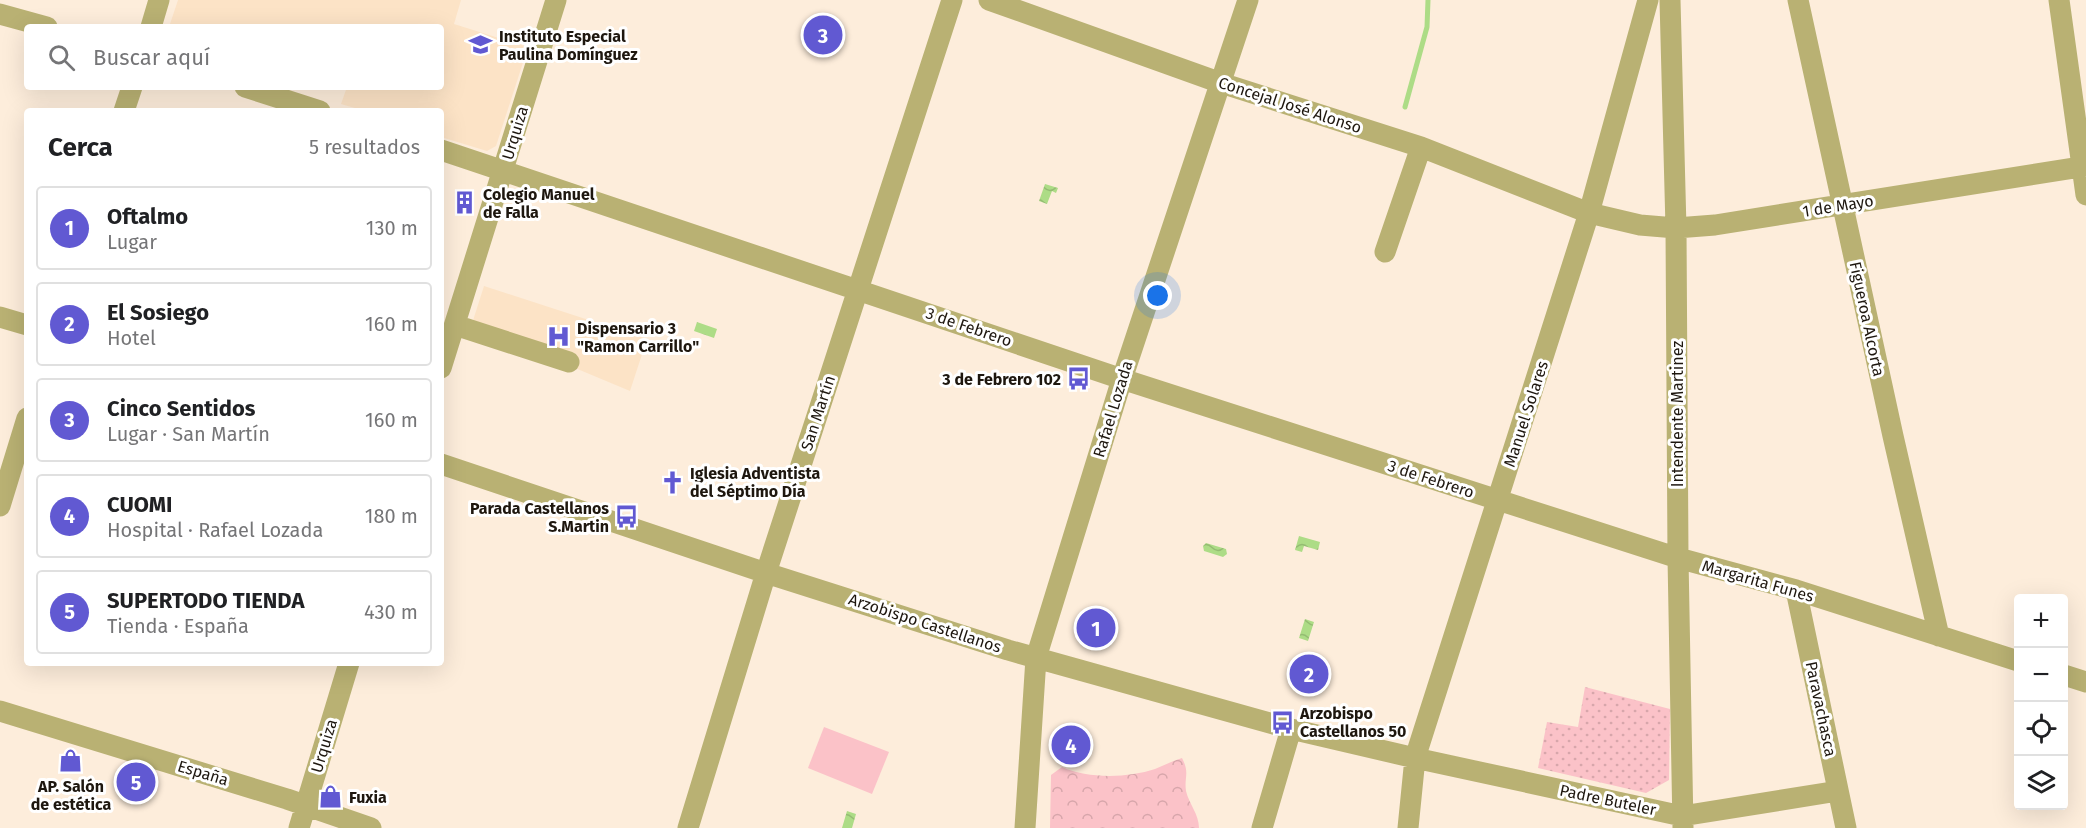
<!DOCTYPE html>
<html lang="es">
<meta charset="utf-8">
<style>
body{margin:0;font-family:"Fira Sans",sans-serif;background:#f2f2f2;color:#202124}
.controls{position:absolute;right:18px;bottom:18px;display:grid;overflow:hidden;border-radius:6px;box-shadow:0 6px 24px #0002}
.controls button{width:54px;height:54px;display:grid;place-items:center;padding:0;border:0;border-bottom:2px solid #e0e0e0;background:#fff;color:#202124;font:30px sans-serif}
.you{position:absolute;left:1158px;top:296px;width:21px;height:21px;margin:-15px;border:4px solid #fff;border-radius:50%;background:#1a73e8;box-shadow:0 0 0 9px #1a73e833}
.badge{display:grid;place-items:center;width:39px;height:39px;border-radius:50%;background:#6159d2;color:#fff;font-size:20px;font-weight:700}
.pin{position:absolute;translate:-50% -50%;border:3px solid #fff;box-shadow:0 2px 6px #0006}
.list{margin:0;padding:0;list-style:none}
h2{display:flex;justify-content:space-between;align-items:center;height:78px;margin:0;padding:0 24px;font-size:26px}
h2 small{font-size:20px;font-weight:400;color:#757577}
.list li{display:grid;grid-template-columns:39px 1fr auto;gap:18px;align-items:center;box-sizing:border-box;height:84px;margin:0 12px 12px;padding:0 12px;border:2px solid #e0e0e0;border-radius:6px}
.list b{display:block;font-size:22px;white-space:nowrap}
.list p{margin:0;font-size:20px;white-space:nowrap;color:#757577}
.list em{font-size:20px;font-style:normal;color:#757577}
.icon{flex:none;width:33px;height:33px;fill:none;stroke:currentColor;stroke-width:2;stroke-linecap:round;stroke-linejoin:round}
.map{position:relative;flex:none;width:2086px;height:828px;overflow:hidden}
.search{position:absolute;background:#fff;box-shadow:0 6px 24px #0002;left:24px;top:24px;width:420px;height:66px;display:flex;align-items:center;gap:15px;box-sizing:border-box;padding:0 21px;border-radius:6px;color:#757577;font-size:22px}
.panel{position:absolute;background:#fff;box-shadow:0 6px 24px #0002;left:24px;top:108px;width:420px;height:558px;border-radius:6px}
.map>svg:first-child{display:block}
.built{fill:#fce3c6}
.grass{fill:url(#grass-dots)}
.forest{fill:url(#forest-crowns)}
.green{fill:#fbc2c8}
.water{fill:url(#water-waves)}
.lines{fill:none;stroke-linecap:round;stroke-linejoin:round}
.stream{stroke:#addc86;stroke-width:5}
.minor{stroke:#b9b173;stroke-width:21}
.labels{text-anchor:middle;dominant-baseline:central;stroke-width:6;stroke-linejoin:round;paint-order:stroke}
.poi-label{font-size:16px;font-weight:bold;fill:#1e170f;stroke:#fff;text-anchor:start}
.street-label{font-size:16px;fill:#1e170f;stroke:#fff}
</style>
<div class="map">
<svg width="2086" height="828" viewBox="0 0 2086 828">
<defs>
<pattern id="grass-dots" width="8" height="8" patternUnits="userSpaceOnUse" patternTransform="scale(1.5)"><rect width="8" height="8" fill="#fbc2c8"/><path d="M2 2h.1M6 6h.1" fill="none" stroke="#d7a6ab" stroke-width="1.8" stroke-linecap="round"/></pattern>
<pattern id="forest-crowns" width="20" height="18" patternUnits="userSpaceOnUse" patternTransform="scale(1.5)"><rect width="20" height="18" fill="#fbc2c8"/><path d="M2 6a3 3 0 1 1 6 0M12 15a3 3 0 1 1 6 0" fill="none" stroke="#d7a6ab"/></pattern>
<pattern id="water-waves" width="16" height="10" patternUnits="userSpaceOnUse" patternTransform="scale(1.5)"><rect width="16" height="10" fill="#addc86"/><path d="M0 5q4-4 8 0t8 0" fill="none" stroke="#94bc72"/></pattern>
</defs>
<rect width="100%" height="100%" fill="#fdeddb"/>
<path class="built" d="M178,0h283l-7,24 74,23 -32,99 -9,5 -46,-14v-26h-76l-24,-7 6,-17h94v-60h-272z
M484,286l163,53 -17,52 -55,-23 -106,-35z"/>
<path class="grass" d="M1585,687l85,22 -1,71 -23,13 -108,-25 9,-46 31,5z"/>
<path class="forest" d="M1182,758c8,15 2,19 4,33 3,13 13,23 13,37h-149l1,-53 11,-8c26,12 66,11 93,2 9,-4 18,-8 27,-11z"/>
<path class="green" d="M824,727l65,25 -17,42 -64,-26z"/>
<path class="water" d="M1045,184l13,4 -2,5 -4,-2 -5,13 -8,-3z
M697,322l20,7 -3,9 -20,-7z
M1299,536l21,6 -2,8 -14,-4 -2,6 -7,-2z
M1206,543l20,6 1,5 -4,3 -19,-6 -1,-5z
M1305,619l9,3 -6,19 -9,-3z
M847,811l9,3 -4,14h-10z"/>
<g class="lines">
<path class="stream" d="M1405,107l22,-80 1,-27"/>
<path class="minor" d="M989,0l232,83 200,64 168,66 51,12 36,3 39,-3 371,-59
M1670,0l6,228 2,330 5,270
M1798,0l95,436 46,200
M2059,0l27,195
M0,14l47,13
M151,27l8,-27
M245,87l75,24
M124,111l8,-24
M441,150l681,229 556,179 118,32 222,71
M1385,252l36,-105
M0,317l27,8
M455,325l114,37
M441,368l115,-368
M441,464l325,109 242,77 283,79 124,29 267,58 156,-25
M0,506l27,-88
M1796,590l50,238
M2064,675l22,7
M0,711l287,88 84,29
M299,828l50,-165
M688,828l78,-255 186,-573
M1025,828l11,-170 86,-279 126,-379
M1262,828l29,-99
M1408,828l7,-70 174,-545 59,-213"/>
</g>
<defs>
<symbol id="school-bare" viewBox="-9 -9 18 18"><path d="M0-5L7-2L0 1L-7-2ZM-4 1L0 2.5L4 1V4Q0 6-4 4Z" fill="#6159d2" stroke="#fff" stroke-width="2.5" paint-order="stroke"/></symbol>
<symbol id="building-bare" viewBox="-9 -9 18 18"><path d="M-4-6H4V6H1V3H-1V6H-4ZM-2.5-4.3h1.7v1.8h-1.7ZM.8-4.3h1.7v1.8H.8ZM-2.5-1h1.7V.8h-1.7ZM.8-1h1.7V.8H.8Z" fill="#6159d2" stroke="#fff" stroke-width="2.5" paint-order="stroke"/></symbol>
<symbol id="hospital-bare" viewBox="-9 -9 18 18"><path d="M-5-5h3v3.5h4V-5h3V5h-3V1.5h-4V5h-3Z" fill="#6159d2" stroke="#fff" stroke-width="2.5" paint-order="stroke"/></symbol>
<symbol id="bus-bare" viewBox="-9 -9 18 18"><path d="M-5-6H5V4H4V6H2V4H-2V6H-4V4H-5ZM-3.5-4V0h7V-4ZM-3.5 1.2v1.5H-2V1.2ZM2 1.2v1.5H3.5V1.2Z" fill="#6159d2" stroke="#fff" stroke-width="2.5" paint-order="stroke"/></symbol>
<symbol id="church-bare" viewBox="-9 -9 18 18"><path d="M-1.2-6h2.4v3.5h3.3v2.4h-3.3V6h-2.4V-.1h-3.3v-2.4h3.3Z" fill="#6159d2" stroke="#fff" stroke-width="2.5" paint-order="stroke"/></symbol>
<symbol id="shop-bare" viewBox="-9 -9 18 18"><path d="M-5-2.5h2.3a2.7 3.5 0 0 1 5.4 0H5L5.5 6h-11ZM-1.5-2.5h3a1.5 2.3 0 0 0-3 0Z" fill="#6159d2" stroke="#fff" stroke-width="2.5" paint-order="stroke"/></symbol>
</defs>
<g fill-rule="evenodd">
<use href="#school-bare" x="464" y="28" width="33" height="33"/>
<use href="#building-bare" x="448" y="186" width="33" height="33"/>
<use href="#hospital-bare" x="542" y="320" width="33" height="33"/>
<use href="#bus-bare" x="1062" y="362" width="33" height="33"/>
<use href="#church-bare" x="656" y="466" width="33" height="33"/>
<use href="#bus-bare" x="610" y="500" width="33" height="33"/>
<use href="#bus-bare" x="1266" y="706" width="33" height="33"/>
<use href="#shop-bare" x="54" y="744" width="33" height="33"/>
<use href="#shop-bare" x="314" y="780" width="33" height="33"/>
</g>
<g class="labels">
<g class="poi-label">
<text x="499" y="36">Instituto Especial<tspan x="499" dy="18">Paulina Domínguez</tspan></text>
<text x="483" y="194">Colegio Manuel<tspan x="483" dy="18">de Falla</tspan></text>
<text x="577" y="328">Dispensario 3<tspan x="577" dy="18">"Ramon Carrillo"</tspan></text>
<text x="1061" y="379" text-anchor="end">3 de Febrero 102</text>
<text x="690" y="473">Iglesia Adventista<tspan x="690" dy="18">del Séptimo Día</tspan></text>
<text x="609" y="508" text-anchor="end">Parada Castellanos<tspan x="609" dy="18">S.Martin</tspan></text>
<text x="1300" y="713">Arzobispo<tspan x="1300" dy="18">Castellanos 50</tspan></text>
<text x="71" y="786" text-anchor="middle">AP. Salón<tspan x="71" dy="18">de estética</tspan></text>
<text x="349" y="797">Fuxia</text>
</g>
<g class="street-label">
<text transform="translate(1290 105) rotate(18)">Concejal José Alonso</text>
<text transform="translate(515 133) rotate(-73)">Urquiza</text>
<text transform="translate(1838 206) rotate(-9)">1 de Mayo</text>
<text transform="translate(1867 319) rotate(78)">Figueroa Alcorta</text>
<text transform="translate(969 327) rotate(19)">3 de Febrero</text>
<text transform="translate(1113 409) rotate(-73)">Rafael Lozada</text>
<text transform="translate(818 413) rotate(-72)">San Martín</text>
<text transform="translate(1526 414) rotate(-72)">Manuel Solares</text>
<text transform="translate(1677 414) rotate(-90)">Intendente Martinez</text>
<text transform="translate(1431 479) rotate(18)">3 de Febrero</text>
<text transform="translate(1758 581) rotate(16)">Margarita Funes</text>
<text transform="translate(925 623) rotate(18)">Arzobispo Castellanos</text>
<text transform="translate(1821 709) rotate(78)">Paravachasca</text>
<text transform="translate(324 746) rotate(-73)">Urquiza</text>
<text transform="translate(203 773) rotate(17)">España</text>
<text transform="translate(1608 800) rotate(12)">Padre Buteler</text>
</g>
</g>
</svg>
<div class="controls">
<button>+</button>
<button>−</button>
<button><svg class="icon" aria-label="locate" viewBox="0 0 24 24"><circle cx="12" cy="12" r="6"/><path d="M12 2v4M12 18v4M2 12h4M18 12h4"/></svg></button>
<button><svg class="icon" aria-label="layers" viewBox="0 0 24 24"><path d="M12 4l9 5-9 5-9-5zM3 14l9 5 9-5"/></svg></button>
</div>
<div class="you"></div>
<div class="pin badge" style="left:1096px;top:628px">1</div>
<div class="pin badge" style="left:1309px;top:674px">2</div>
<div class="pin badge" style="left:823px;top:35px">3</div>
<div class="pin badge" style="left:1071px;top:745px">4</div>
<div class="pin badge" style="left:136px;top:782px">5</div>
<div class="search"><svg class="icon" aria-label="search" viewBox="0 0 24 24"><circle cx="10" cy="10" r="6"/><path d="M15 15l6 6"/></svg>Buscar aquí</div>
<section class="panel">
<h2>Cerca<small>5 resultados</small></h2>
<ul class="list">
<li><span class="badge">1</span><div><b>Oftalmo</b><p>Lugar</p></div><em>130 m</em></li>
<li><span class="badge">2</span><div><b>El Sosiego</b><p>Hotel</p></div><em>160 m</em></li>
<li><span class="badge">3</span><div><b>Cinco Sentidos</b><p>Lugar · San Martín</p></div><em>160 m</em></li>
<li><span class="badge">4</span><div><b>CUOMI</b><p>Hospital · Rafael Lozada</p></div><em>180 m</em></li>
<li><span class="badge">5</span><div><b>SUPERTODO TIENDA</b><p>Tienda · España</p></div><em>430 m</em></li>
</ul>
</section>
</div>
